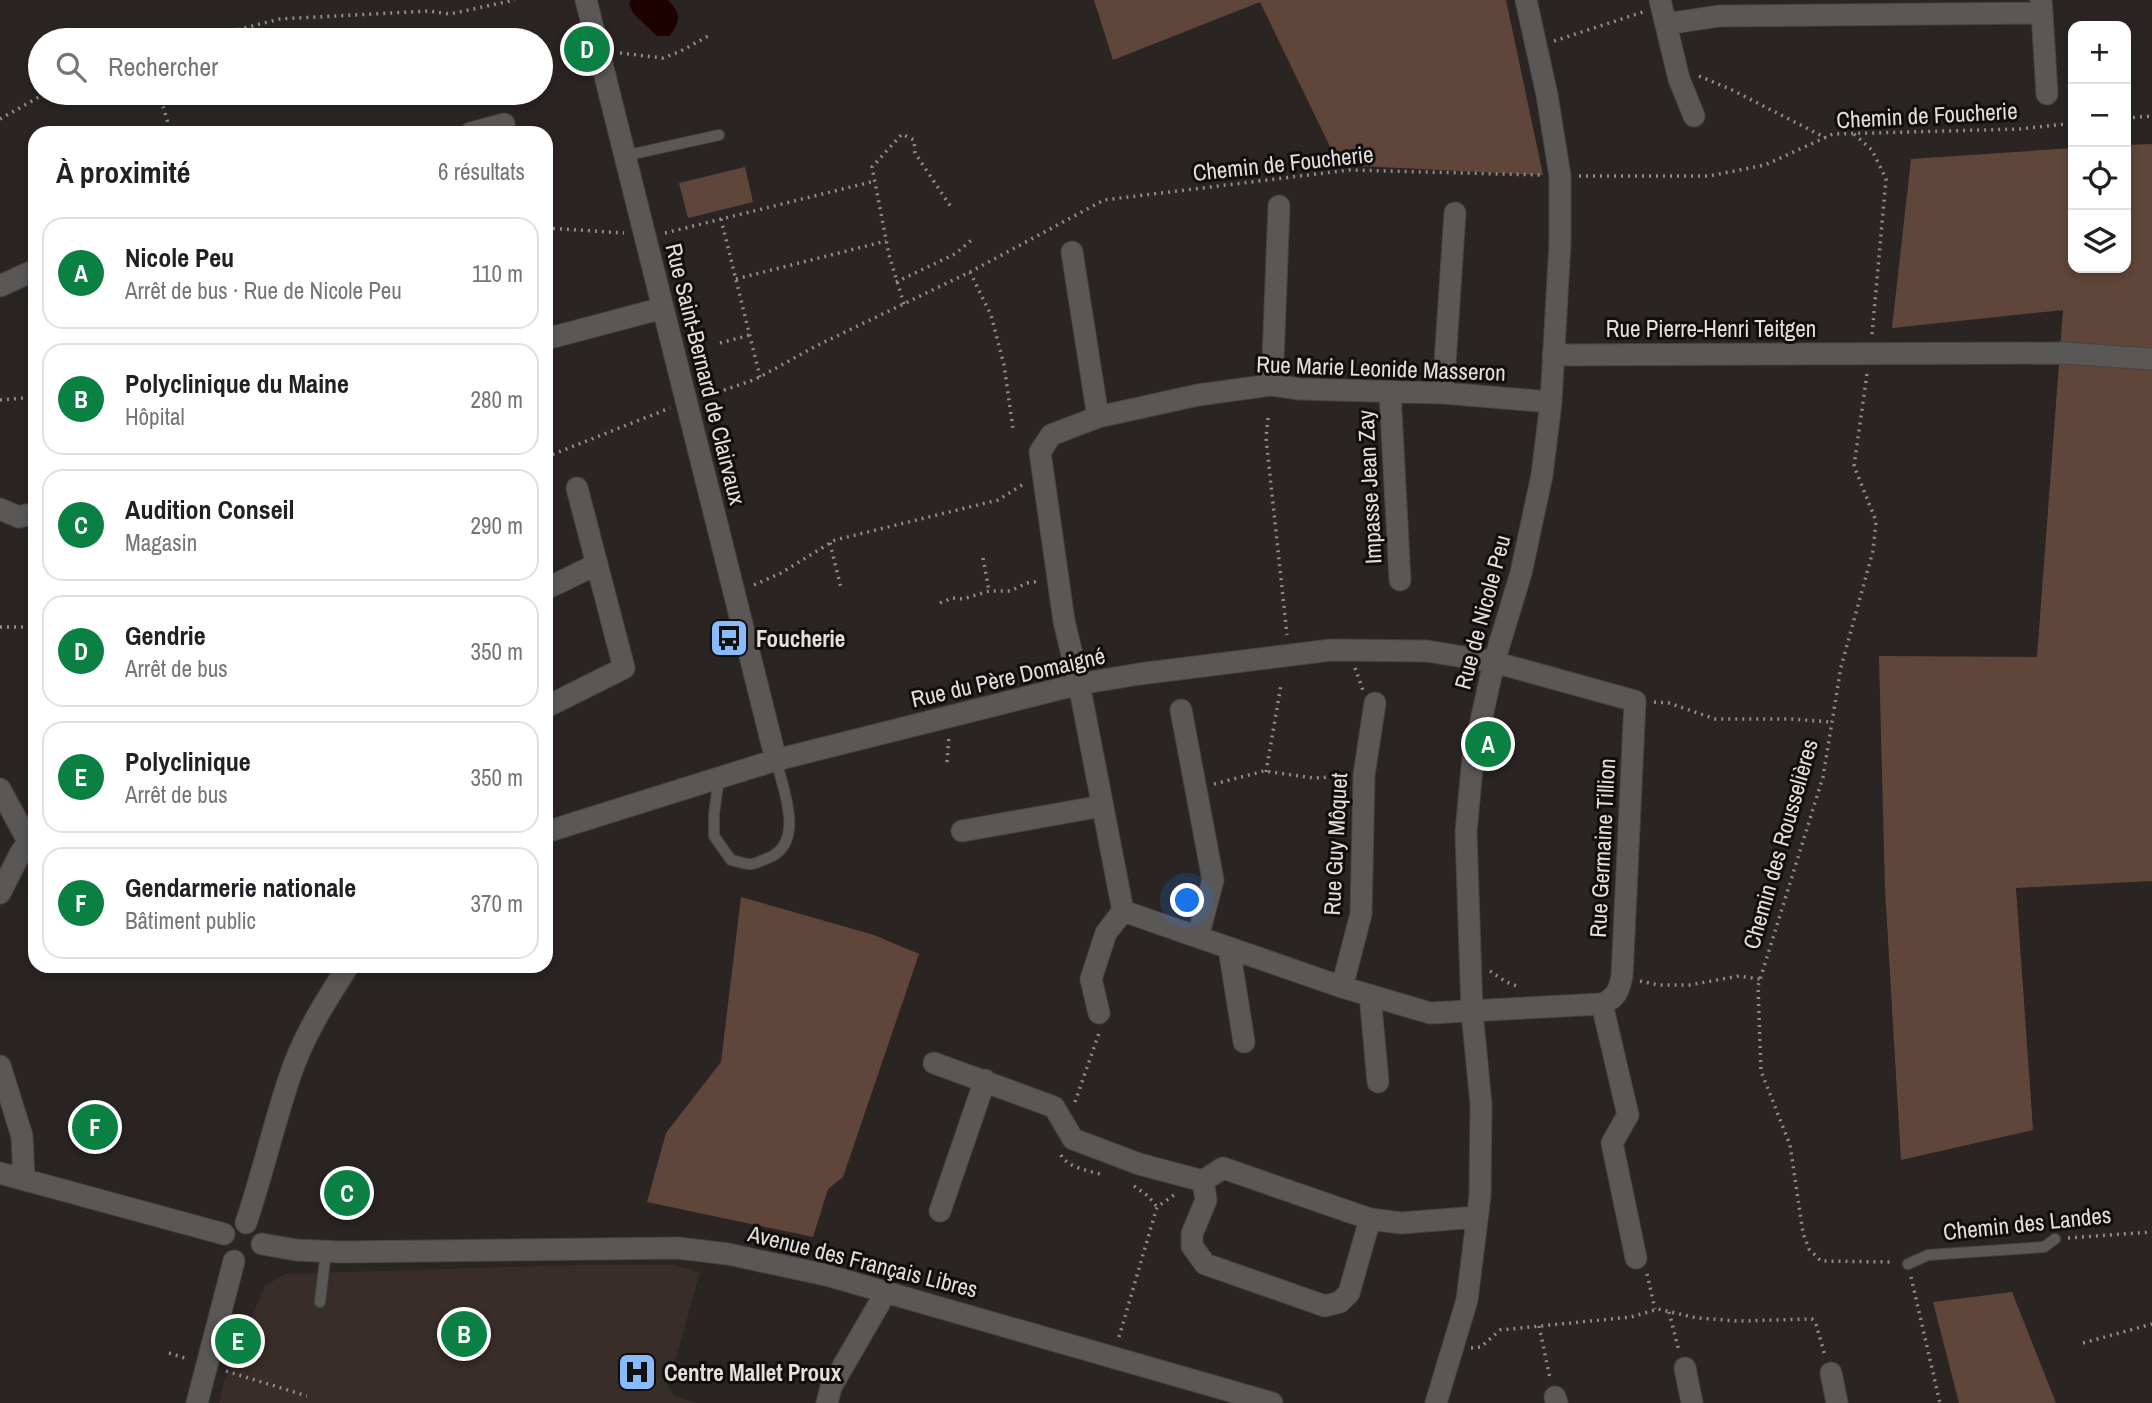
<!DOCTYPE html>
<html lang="fr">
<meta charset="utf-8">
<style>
body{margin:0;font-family:"Archivo Narrow",sans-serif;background:#f6f6f6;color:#202124}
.controls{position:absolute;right:21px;top:21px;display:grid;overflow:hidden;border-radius:14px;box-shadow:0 4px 10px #0003}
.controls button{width:63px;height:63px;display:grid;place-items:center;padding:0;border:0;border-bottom:2px solid #e0e0e0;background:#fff;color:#202124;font:35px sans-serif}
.you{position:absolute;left:1188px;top:901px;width:24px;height:24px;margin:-18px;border:5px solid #fff;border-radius:50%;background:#1a73e8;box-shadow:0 0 0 10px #1a73e833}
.badge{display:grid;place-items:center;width:46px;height:46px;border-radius:50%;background:#0b8043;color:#fff;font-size:23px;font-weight:700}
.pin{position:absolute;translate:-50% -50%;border:4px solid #fff;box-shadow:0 2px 7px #0006}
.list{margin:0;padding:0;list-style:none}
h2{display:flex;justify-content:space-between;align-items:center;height:91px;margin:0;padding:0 28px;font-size:30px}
h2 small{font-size:23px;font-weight:400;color:#757577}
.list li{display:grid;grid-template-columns:46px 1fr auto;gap:21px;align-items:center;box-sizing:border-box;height:112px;margin:0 14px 14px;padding:0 14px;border:2px solid #e0e0e0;border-radius:21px}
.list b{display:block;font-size:26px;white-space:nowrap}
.list p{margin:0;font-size:23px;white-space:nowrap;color:#757577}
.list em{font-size:23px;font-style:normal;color:#757577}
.icon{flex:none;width:38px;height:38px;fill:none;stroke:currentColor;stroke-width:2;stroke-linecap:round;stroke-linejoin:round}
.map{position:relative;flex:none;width:2152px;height:1403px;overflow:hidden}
.search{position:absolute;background:#fff;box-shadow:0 4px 10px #0003;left:28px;top:28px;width:525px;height:77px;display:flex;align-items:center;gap:18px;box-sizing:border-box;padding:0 24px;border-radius:38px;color:#757577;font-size:26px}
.panel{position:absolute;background:#fff;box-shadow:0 4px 10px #0003;left:28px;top:126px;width:525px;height:847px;border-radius:21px}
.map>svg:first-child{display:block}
.built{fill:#382d28}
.green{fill:#60463a}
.water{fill:#1e0200}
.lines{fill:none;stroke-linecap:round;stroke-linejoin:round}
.lane-casing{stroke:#474341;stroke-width:12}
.street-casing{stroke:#474341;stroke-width:23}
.path{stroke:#8e8a88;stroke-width:3.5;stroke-dasharray:2 5;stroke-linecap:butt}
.lane{stroke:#5a5857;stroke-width:10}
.street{stroke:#5a5857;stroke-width:21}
.labels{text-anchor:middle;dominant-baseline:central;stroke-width:6;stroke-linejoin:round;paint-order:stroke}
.street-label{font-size:23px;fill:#e2dfde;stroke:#110f0e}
.poi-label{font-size:23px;font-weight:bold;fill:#e2dfde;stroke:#110f0e;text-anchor:start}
</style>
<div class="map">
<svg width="2152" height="1403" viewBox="0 0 2152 1403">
<rect width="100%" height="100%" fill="#2a2523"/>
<path class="built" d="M570,1265h104l26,7 -32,115 7,9 21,7h-477l5,-21 41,-96 20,-12z"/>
<path class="green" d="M1094,0h412l37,175 -204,-10 -79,-163 -147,58z
M2152,144v737l-136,7 17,242 -132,30 -16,-271 -6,-233 158,1 26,-347 -171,18 19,-169 162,-11v120h53v-123z
M745,167l8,35 -65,16 -9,-35z
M741,897l133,38 45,19 -76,223 -15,12 -15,48 -166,-35 19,-69 55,-71z
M2012,1292l44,111h-97l-26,-101z"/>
<path class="water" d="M631,0h37c13,13 13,22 1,36h-12l-24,-23 -4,-9z"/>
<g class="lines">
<defs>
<path id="lane" d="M624,156l95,-21
M719,778l-5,36v22l17,24c6,1 15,5 21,4 5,-1 11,-4 16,-6 38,-15 15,-69 8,-98
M1908,1264l20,-9 116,-8 11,-8
M320,1302l6,-51"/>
<path id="street" d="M586,0l190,760
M1660,0l19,79 15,37
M2042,13l5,81
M1666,24l53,-8 323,-3 -1,-13
M471,133l33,-9
M1072,252l26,165
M0,286l35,-16
M546,339l117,-31
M1553,355l511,-2 88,6
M1272,385l7,-179
M1390,392l10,188
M1443,393l12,-180
M0,509l19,8 16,-4
M546,589l51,-25
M546,707l78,-39 -47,-180
M1181,710l32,170 -15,57
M0,789l28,52
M962,831l140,-25
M546,832l230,-72 303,-76 60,-10 192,-24 96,1 67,11 141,39 -13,275c-3,15 -6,22 -20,28l-172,9 -88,-26 -219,-76 -44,-227 -15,-63 -24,-169 11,-17 47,-18 100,-22 74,-10 27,4 144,4 108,9
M0,893l21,-41 14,-18
M1229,948l15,94
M1342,987l19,-73 3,-139 11,-72
M1370,995l8,87
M1602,1004l26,111 -16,28 24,115
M1099,1013l-8,-34 15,-46 17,-22
M934,1063l120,44 19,32 66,25 64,17 20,-13 147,51 31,4 76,-6
M0,1066l22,70 2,44
M0,1173l224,61
M1203,1181l3,19 -14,34v12l13,18 120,42 15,-4 9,-9 21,-74
M940,1211l45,-131
M246,1223c16,-47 27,-96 43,-144 13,-41 36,-77 59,-113
M262,1244l34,6 45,2 337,-4 50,6 98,21 446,128
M1685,1368l7,35
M1831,1373l6,30
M1555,1397l2,6
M197,1403l37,-142
M827,1403l4,-16 48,-83 4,-13
M1436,1403l31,-103 13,-104 1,-92 -9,-92 -6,-180 7,-75 21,-95 27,-89 21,-98 9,-73 9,-159v-67l-13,-81 -21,-95"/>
</defs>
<use href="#lane" class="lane-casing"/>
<use href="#street" class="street-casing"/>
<path class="path" d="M197,40l83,-21 148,-8 22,3 65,-14
M1554,41l89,-29
M620,53l43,5 18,-7 29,-16
M1699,76l33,14 94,48
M159,93l12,40
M2126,118l26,-2
M0,119l46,-26
M1854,134l18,16 14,29 -14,156
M1579,176h130l56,-11 68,-31 187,-5 53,-6
M721,219l39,158
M546,228l78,5
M665,233l210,-52
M970,272l21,43 13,50 9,64
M736,279l150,-38
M896,282l59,-28 19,-16
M904,304l-15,-49 -17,-88 30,-33 12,6 1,13 36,54
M720,343l30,-8
M1867,374l-13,92 22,55 -3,30 -32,116 -18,110 -65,209 3,85 29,74 13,88 6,16 12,12 72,1
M704,397l52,-18 60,-33 154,-74 134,-72 245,-30 191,5
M0,400l35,-3
M1360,409l2,13
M1268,418l-2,20 21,197
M546,457l124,-49
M830,543l11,45
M983,558l6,33
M754,585l27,-12 54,-33 163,-40 24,-15
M940,603l12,-5 11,1 26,-8h21l17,-8 13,-2
M0,627h35
M1355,668l8,22
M1654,702l15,1 46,16h76l40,3
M947,762l2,-26
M1266,772l15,-87
M1214,784l50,-13 49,7 32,-2
M1490,971l16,11 14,5
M1640,981l18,4h31l50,-9 21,3
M1075,1102l24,-69
M1061,1155c7,13 29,16 43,20
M1134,1186l14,10 9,11
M2068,1238l84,-6
M1647,1274l8,35
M1911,1277l29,126
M1669,1312l10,39
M1539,1326l11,52
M1119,1337l38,-130 17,-12
M2083,1343l69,-19
M1471,1348l10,-1 19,-17 131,-13 27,-8 39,9 41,3 74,-2 4,5 9,32
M169,1353l19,6
M226,1371l81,25"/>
<use href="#lane" class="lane"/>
<use href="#street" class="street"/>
</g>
<defs>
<symbol id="bus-square" viewBox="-11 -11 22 22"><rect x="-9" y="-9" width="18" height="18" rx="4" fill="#88bafc" stroke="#110f0e"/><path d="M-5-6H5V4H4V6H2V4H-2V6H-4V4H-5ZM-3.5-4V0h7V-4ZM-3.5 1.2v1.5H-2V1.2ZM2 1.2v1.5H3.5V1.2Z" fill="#111"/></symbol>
<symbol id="hospital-square" viewBox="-11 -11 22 22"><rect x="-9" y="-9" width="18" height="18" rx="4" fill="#88bafc" stroke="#110f0e"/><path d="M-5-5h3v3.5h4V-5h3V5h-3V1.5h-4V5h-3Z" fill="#111"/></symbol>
</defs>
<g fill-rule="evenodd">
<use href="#bus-square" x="707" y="616" width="44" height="44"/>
<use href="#hospital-square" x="615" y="1350" width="44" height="44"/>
</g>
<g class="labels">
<g class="street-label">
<text transform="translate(1927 115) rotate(-3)">Chemin de Foucherie</text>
<text transform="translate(1283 163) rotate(-6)">Chemin de Foucherie</text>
<text x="1711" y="328">Rue Pierre-Henri Teitgen</text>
<text transform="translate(1381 368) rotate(2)">Rue Marie Leonide Masseron</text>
<text transform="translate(706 374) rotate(76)">Rue Saint-Bernard de Clairvaux</text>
<text transform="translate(1369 487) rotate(-93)">Impasse Jean Zay</text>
<text transform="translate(1482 612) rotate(-75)">Rue de Nicole Peu</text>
<text transform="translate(1008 677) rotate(-13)">Rue du Père Domaigné</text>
<text transform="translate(1335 844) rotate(-87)">Rue Guy Môquet</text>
<text transform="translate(1780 844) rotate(-74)">Chemin des Rousselières</text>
<text transform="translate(1602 848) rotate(-87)">Rue Germaine Tillion</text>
<text transform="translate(2027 1223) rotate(-6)">Chemin des Landes</text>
<text transform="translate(863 1261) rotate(14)">Avenue des Français Libres</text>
</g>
<g class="poi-label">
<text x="756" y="638">Foucherie</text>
<text x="664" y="1372">Centre Mallet Proux</text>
</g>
</g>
</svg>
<div class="controls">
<button>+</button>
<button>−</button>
<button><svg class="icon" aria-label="locate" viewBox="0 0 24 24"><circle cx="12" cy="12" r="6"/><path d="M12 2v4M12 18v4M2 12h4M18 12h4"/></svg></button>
<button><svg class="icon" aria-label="layers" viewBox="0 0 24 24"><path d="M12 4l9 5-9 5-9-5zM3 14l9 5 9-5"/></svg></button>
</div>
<div class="you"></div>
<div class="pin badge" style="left:1488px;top:744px">A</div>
<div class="pin badge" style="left:464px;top:1334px">B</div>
<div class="pin badge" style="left:347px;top:1193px">C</div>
<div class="pin badge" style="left:587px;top:49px">D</div>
<div class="pin badge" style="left:238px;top:1341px">E</div>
<div class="pin badge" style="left:95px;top:1127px">F</div>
<div class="search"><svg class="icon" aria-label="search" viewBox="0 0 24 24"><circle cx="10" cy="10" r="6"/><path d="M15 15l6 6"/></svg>Rechercher</div>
<section class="panel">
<h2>À proximité<small>6 résultats</small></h2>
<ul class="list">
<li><span class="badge">A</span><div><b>Nicole Peu</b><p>Arrêt de bus · Rue de Nicole Peu</p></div><em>110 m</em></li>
<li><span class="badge">B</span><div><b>Polyclinique du Maine</b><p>Hôpital</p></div><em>280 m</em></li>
<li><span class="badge">C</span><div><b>Audition Conseil</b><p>Magasin</p></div><em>290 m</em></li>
<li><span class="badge">D</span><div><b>Gendrie</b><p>Arrêt de bus</p></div><em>350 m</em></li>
<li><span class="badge">E</span><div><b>Polyclinique</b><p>Arrêt de bus</p></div><em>350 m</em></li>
<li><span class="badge">F</span><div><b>Gendarmerie nationale</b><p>Bâtiment public</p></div><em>370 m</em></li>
</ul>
</section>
</div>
